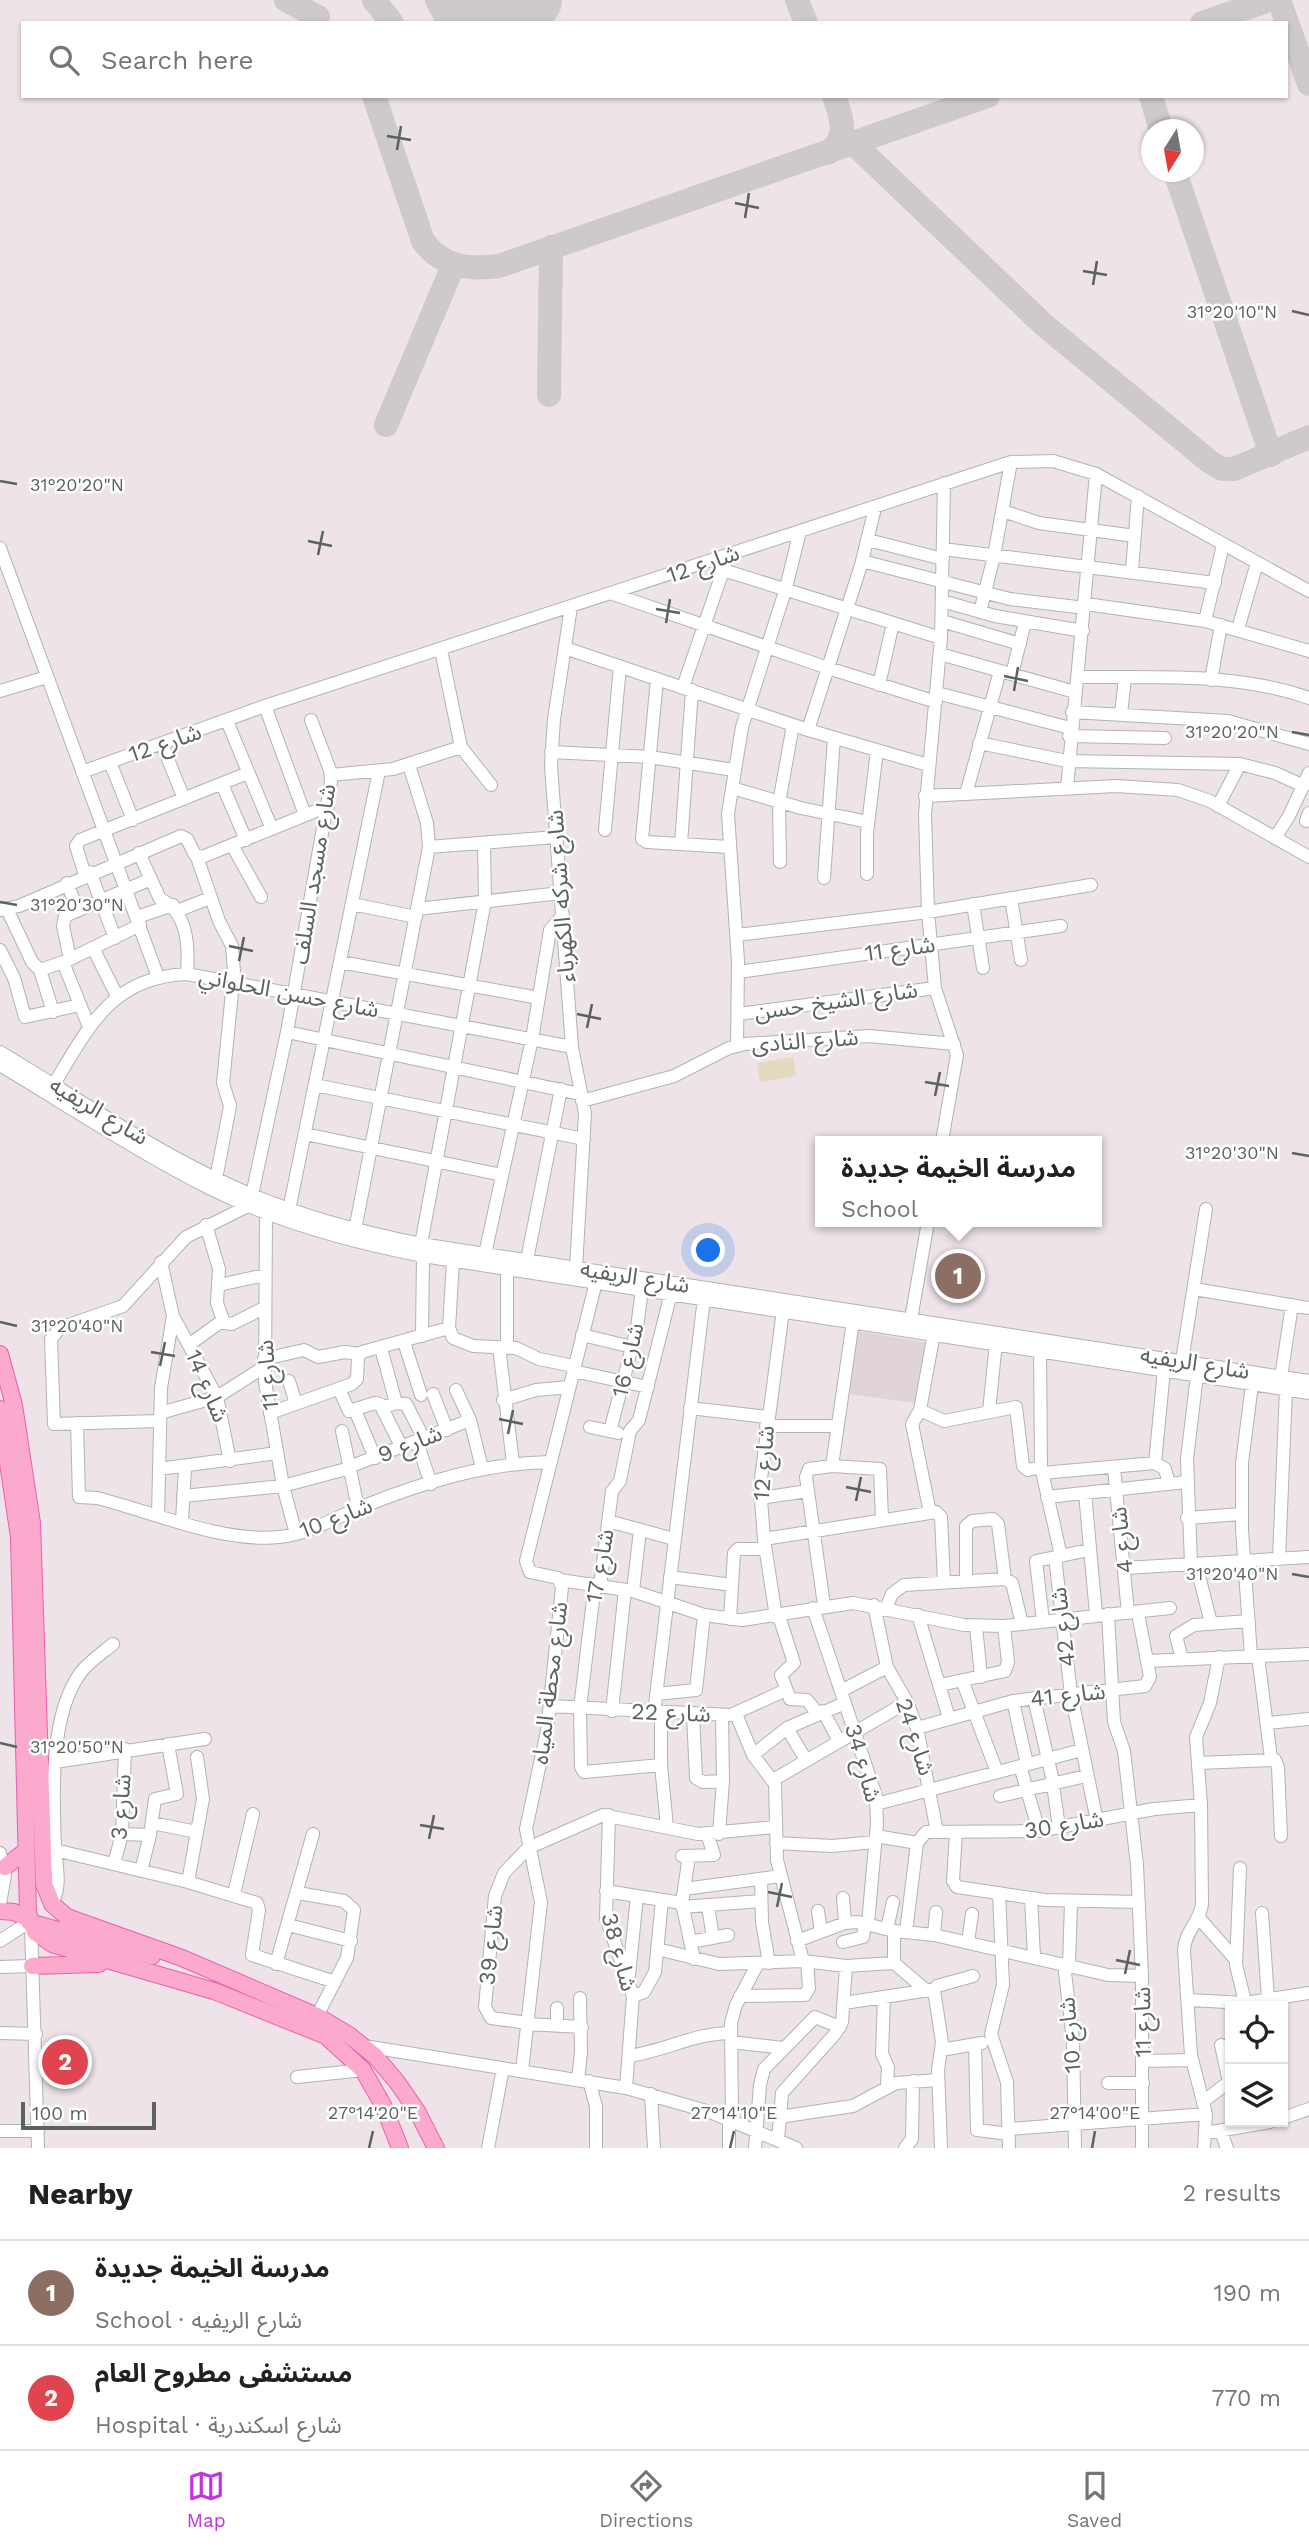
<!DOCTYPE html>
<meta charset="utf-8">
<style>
body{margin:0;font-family:"Work Sans","Noto Sans Arabic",sans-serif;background:#f2f2f2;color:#202124}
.controls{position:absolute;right:21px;bottom:21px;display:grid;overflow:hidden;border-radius:0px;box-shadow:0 2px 5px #0004}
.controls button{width:63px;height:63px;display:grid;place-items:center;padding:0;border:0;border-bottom:2px solid #e0e0e0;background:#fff;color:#202124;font:35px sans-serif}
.compass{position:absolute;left:1141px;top:119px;width:63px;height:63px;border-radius:50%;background:#fff;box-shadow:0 2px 5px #0004;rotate:191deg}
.scale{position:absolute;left:21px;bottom:18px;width:135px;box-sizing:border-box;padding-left:7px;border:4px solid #5b635d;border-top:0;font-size:19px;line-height:24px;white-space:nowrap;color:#5b635d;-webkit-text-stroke:5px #fff;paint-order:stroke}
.you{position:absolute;left:709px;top:1251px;width:24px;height:24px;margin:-18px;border:5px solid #fff;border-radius:50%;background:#1a73e8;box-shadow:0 0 0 10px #1a73e833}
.badge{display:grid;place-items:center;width:46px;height:46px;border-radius:50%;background:#c133e3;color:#fff;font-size:23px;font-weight:700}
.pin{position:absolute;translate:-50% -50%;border:4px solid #fff;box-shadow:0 2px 7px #0006}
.popup{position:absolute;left:815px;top:1136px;width:287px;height:91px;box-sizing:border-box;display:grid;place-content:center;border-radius:0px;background:#fff;filter:drop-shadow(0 2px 5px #0005);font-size:23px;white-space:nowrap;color:#757577}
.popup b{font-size:26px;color:#202124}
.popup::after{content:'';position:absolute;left:50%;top:100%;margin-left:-14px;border:14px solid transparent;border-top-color:#fff}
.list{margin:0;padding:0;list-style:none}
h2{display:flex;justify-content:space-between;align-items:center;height:91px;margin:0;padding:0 28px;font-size:30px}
h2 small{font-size:23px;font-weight:400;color:#757577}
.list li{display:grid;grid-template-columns:46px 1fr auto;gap:21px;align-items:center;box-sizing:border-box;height:105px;padding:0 28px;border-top:2px solid #e0e0e0}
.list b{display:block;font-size:26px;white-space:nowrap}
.list p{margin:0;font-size:23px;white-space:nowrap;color:#757577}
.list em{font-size:23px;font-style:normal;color:#757577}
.icon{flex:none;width:38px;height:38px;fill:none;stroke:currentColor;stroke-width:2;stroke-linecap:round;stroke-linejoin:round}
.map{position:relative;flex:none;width:1309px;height:2148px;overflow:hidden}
.search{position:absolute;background:#fff;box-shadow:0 2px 5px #0004;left:21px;right:21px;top:21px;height:77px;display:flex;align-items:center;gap:18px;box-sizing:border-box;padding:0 24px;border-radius:0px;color:#757577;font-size:26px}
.sheet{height:301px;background:#fff}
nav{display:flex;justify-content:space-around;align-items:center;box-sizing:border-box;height:98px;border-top:2px solid #e0e0e0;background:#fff;font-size:19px;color:#757577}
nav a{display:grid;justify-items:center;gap:4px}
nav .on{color:#c133e3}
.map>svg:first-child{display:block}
.education{fill:#e0d4da}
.green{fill:#e4dac0}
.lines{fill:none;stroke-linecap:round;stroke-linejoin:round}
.taxiway{stroke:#cec9cb;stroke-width:24}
.runway{stroke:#cec9cb;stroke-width:60}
.minor-casing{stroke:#afb5b1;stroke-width:14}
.major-casing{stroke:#ed5dad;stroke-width:18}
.minor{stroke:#fff;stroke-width:12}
.major{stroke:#fca9ce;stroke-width:16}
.ticks{fill:none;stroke:#5b635d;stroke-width:2.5}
.labels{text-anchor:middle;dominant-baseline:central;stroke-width:5;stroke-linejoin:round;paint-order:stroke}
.street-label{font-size:23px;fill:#5b635d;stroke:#fff}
.ticks-label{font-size:18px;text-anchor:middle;fill:#5b635d;stroke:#fff;stroke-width:5;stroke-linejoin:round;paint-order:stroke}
</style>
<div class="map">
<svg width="1309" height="2148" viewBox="0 0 1309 2148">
<rect width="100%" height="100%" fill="#ede3e8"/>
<path class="education" d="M852,1330l71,12 3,3 -2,19 -3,1 -7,38 -71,-10z"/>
<path class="green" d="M793,1057l3,19 -36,6 -3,-19z"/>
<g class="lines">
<path class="taxiway" d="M286,0l32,17
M374,0l18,23
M437,0l12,23
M490,0l4,13
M797,0l9,23
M1279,0l30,84
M1202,23l67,-23
M374,96l49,145c19,26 45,29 76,25l489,-170
M1151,96l10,34
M853,143l191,182 166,137 12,7h12l75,-32
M828,153c21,-17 14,-34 6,-57
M1175,172l96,283
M549,395l2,-148
M386,425l67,-159"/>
<path class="runway" d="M466,23l66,-23"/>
<defs>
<path id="minor" d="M1003,511l36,12 96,13
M868,540l75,19
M0,548l158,429
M943,549l272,34
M862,561l148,38 75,9
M723,570l218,68
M1132,570l6,-74
M613,594l215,74 108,34
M942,601l53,15 88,15
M1086,604l119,17 104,30
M571,607l-17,112 -3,47 21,281 13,66 -9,155
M980,612l14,-56 17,-94
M942,621l78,23
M1205,621l18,-76
M1238,629l19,-66
M565,648l243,82 120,35
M441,650l20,97 30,38
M940,654l135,38
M1012,674l13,-52
M1077,677c78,1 158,-5 232,21
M657,679l-15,160 5,3 82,5
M1211,680l10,-55
M879,685l14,-62
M683,687l42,-122
M0,691l47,-14
M937,693l133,35
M265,706l40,109
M1072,712l156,9 81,23
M1121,714l4,-36
M227,721l45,108
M808,730l53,-165 14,-57
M1069,736l96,2
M979,743l88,18 173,3 35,9 29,13
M162,744l22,55
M551,752l99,5 84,13
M110,762l23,58
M82,772l183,-66 746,-244 42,-1 43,13 213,117
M331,775l62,-6 68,-22
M222,784l24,56
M732,788l69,20 67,14
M1067,788l29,-314
M966,794l34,-123
M925,796l191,-10 62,4 32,11 99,56
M1218,806l22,-42
M1306,821l3,-8
M605,830l15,-164
M1275,838l14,-22 20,-43
M681,844l11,-154
M232,845l29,52
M429,847l127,-10
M139,853l21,46c28,13 29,47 27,75
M197,857l22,64 13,25 2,26 -11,111 7,23 -14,73
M780,862l-1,-59 14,-78
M90,872l25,66
M867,874v-41l10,-83
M85,875l-9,-29 4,-6 168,-67
M824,878l10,-140
M67,883l11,27
M1011,898l10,62
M352,904l64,13
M973,904l10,64
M7,909l25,53 8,8 13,42
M417,909l144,-16
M0,910l19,-4 162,-70 6,3 8,16 7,2 126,-51
M177,911l33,-13
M137,917l36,-12
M737,935l191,-23 163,-27
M93,948l24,48
M0,950l14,28 11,39 55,-12
M70,959l-7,-33 2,-10 86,-37
M64,962l76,-37
M340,962l199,36
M40,970l23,-8 26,65
M739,972l322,-46
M738,1014l197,-26
M287,1032l293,62
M737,1046l1,-85 -10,-147 14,-87 44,-139 14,-57
M0,1052c77,46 154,99 236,136 60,27 121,43 185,56l888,137
M0,1065c70,42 138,87 211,124 66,33 139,53 212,67l886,137
M54,1084c35,-57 57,-107 133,-110l385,73
M315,1085l269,54
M582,1101l92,-25 55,-28 16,-4 124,-8 85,8
M305,1134l197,41
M942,1141l15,-86 -22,-67 -7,-76 -3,-98 16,-176 3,-155
M252,1195l35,-163 44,-250 -1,-12 -19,-50
M289,1210l90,-439
M266,1212l-1,170 18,104 13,48
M206,1225l13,44 -2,34 7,20 8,1 32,-16
M355,1230l74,-383 -2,-24 -18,-58
M421,1244l64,-343 -1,-57
M485,1254l47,-215 18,-109 13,-15
M527,1260l34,-171
M453,1261l-4,67 4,10 20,8 43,2 23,11 35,7
M219,1285l46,-10
M1194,1289l115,19
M173,1316l44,81 13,64
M911,1319l17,-97
M582,1335l50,12
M422,1336l1,-80
M404,1342l17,53
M190,1344l32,-23
M499,1347l14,116
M507,1347v-78
M381,1348l15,55
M1040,1350l1,117 20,89
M264,1359l40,-9 14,7 27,-5 15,2
M1182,1361l24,-152
M573,1371l75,16
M1281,1377l11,-72
M289,1381l7,23
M339,1389l10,22 26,-8 5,1 22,44
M456,1390l14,30 12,48
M433,1394l14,36
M503,1400l33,-10 33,-3
M382,1408l14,-5 10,1 18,35
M690,1408l77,9
M355,1410l20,48
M920,1410l24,11 72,-14 7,59 5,4 13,-3
M989,1411l7,-68
M160,1413l57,-16 47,-30
M270,1413l82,-29 5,-5 1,-22 4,-5 87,-24
M160,1421l-106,3 -3,-85 9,-11 63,-22 63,-69 62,-31
M77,1423l2,74 18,1c56,14 125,45 182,39 32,-3 56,-20 85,-31 60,-24 122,-43 186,-44
M766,1426h72
M590,1427l28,6
M342,1431l16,77
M610,1431l27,-103 5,-39
M417,1442l14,42
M1155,1463l10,6 4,15
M832,1466l21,-145
M349,1467l121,-47
M1114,1468l14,145
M159,1469l118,-16
M1042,1473l113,-10 9,-93
M1085,1493l11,121
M183,1496l100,-10 67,-18
M1047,1497l139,-15
M760,1498l48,-7
M930,1513l-18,-89 8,-14 14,-77
M158,1515l3,-127 12,-72 -12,-54
M1187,1518l55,-4
M182,1521l3,-53
M608,1521l66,18
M764,1539l172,-27 5,5 3,65
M1055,1557l16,137 26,127
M1279,1559l7,-170
M1191,1564l-4,-105 10,-84
M1196,1564l15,59
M1125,1568l184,-11
M670,1577l62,8
M560,1580l73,11 71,24 38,5 111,-17 111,22 40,1 166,-18
M966,1581v-55l6,-5 21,-2 5,5 7,55
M633,1591l7,-61
M824,1605l-18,-128 3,-8 23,-3 48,3 2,50
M874,1605l13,62 20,35 10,26 20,104
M813,1608l63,188 1,28 -9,99
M886,1608l6,-14 12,-9 101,-6 7,4 10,41
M1108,1614l6,108 10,29 13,114 5,111v172
M918,1615l31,103
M779,1616l15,47 -13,12 9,24 17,1 11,14
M776,1617l-12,-78 -4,-53 23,-176
M730,1619l4,-66 4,-4h27
M1043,1621l-7,-60 53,-11
M976,1626l5,51
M1251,1656l-9,-126v-67l10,-79
M1258,1656l13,102
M1182,1659l-6,-23 18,-11 55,-4
M1147,1661l162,-7
M962,1680l35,92
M940,1685l65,-14 3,-9 -4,-36
M841,1691l46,-24
M656,1694l40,-4 8,-75
M1034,1698l18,79 7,51
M1013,1701l14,63
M550,1706l181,9 55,-25
M612,1711l13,-121
M823,1711l16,30
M654,1713l50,-415
M661,1714v51l6,62
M736,1714l17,41 22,29 2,76 26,101
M693,1715l3,63 7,4 20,-1
M1267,1723l42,-4
M787,1728l19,32
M917,1728l96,-27 132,-15 5,-9 -12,-64
M753,1755l34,-27 58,-25
M55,1762l150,-23
M1198,1763l77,-3 3,7 3,69
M661,1765l-77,7 -3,-5 -1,-59 14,-116 7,-13 11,-88 8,-10 10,-50 9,-11 32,-127
M1020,1766l19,65
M773,1780l134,-78
M1000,1796l86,-20
M876,1804l206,-54
M609,1815l-3,103 27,78 -7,92
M152,1823l45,9
M956,1832l-3,49 4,6 88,13 94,2
M122,1834l28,1
M719,1834l4,-53 -1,-66
M876,1836l41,7
M776,1843l56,3 43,-4
M55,1850l133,32 69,21 2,7 -7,45 83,27
M0,1853l5,22 -5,29
M682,1856l32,-1 -7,-21
M689,1856l-7,47 12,56
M114,1864l8,-30 3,-85
M1240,1868l-4,97 10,41
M141,1871l9,-36 5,-36 22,-5 -9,-50
M761,1879l1,43 7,41
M188,1882l15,-83 -6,-42
M684,1889l97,-13
M606,1891l31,5 -8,79
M298,1893l46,8 10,9 -7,48 -30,58
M999,1893l4,92 -12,49 16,48 2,66
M234,1894l19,-80
M637,1896l45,7
M843,1898l2,25
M1031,1898l3,59
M52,1904c10,-19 4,-37 3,-58 -2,-50 -6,-131 26,-174 9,-11 21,-19 32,-28
M708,1906l5,32
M682,1907l79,-6
M818,1911l3,21
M1262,1913l6,86
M1199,1918l37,42
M288,1925l63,16
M31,1926l7,222
M887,1929l6,-27
M906,1932l11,-89 9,-11 113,-1 115,-22 47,-4
M934,1935l2,-23
M0,1941l29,-19
M797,1941l48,-18 13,-1 36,9 40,4 174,40 34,1
M690,1942l38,-7
M843,1942l20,-5 2,-15
M968,1942l4,-28
M657,1949l62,15 84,-3 43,5 48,-3 33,28
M894,1963v-32
M276,1964l37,-130
M1064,1964l9,76 2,108
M1069,1966l2,-64
M0,1967l32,-1
M633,1996l11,-4 11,-20 7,-72
M740,1996l65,-1 4,-7 -2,-27
M884,1997l-2,57 6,13 -1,19
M1189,2000l56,3 64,-10
M844,2003l86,-13
M557,2008v18
M528,2023l-37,-5 -6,-11 10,-111 9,-23 24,-25 75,-33 95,19 77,-7
M527,2024l55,3
M0,2033l36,1
M731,2042l52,6
M975,2044l2,86 32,4
M1221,2045l8,37
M364,2046l262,42 84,24 86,36
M941,2050l41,-7
M629,2056c36,-5 65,-23 102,-23
M1143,2061l49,-1
M522,2071l19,-169 -15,-73 21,-98 15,-144 -4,-9 -28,-6 -4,-11 70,-279
M297,2077l66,-7
M578,2080l3,-28 -1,-54
M589,2081l7,25v42
M1108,2083h35
M651,2094l3,54
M1204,2101l26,-20
M779,2117l74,-11 43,-23 42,-3
M1283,2118l26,-9
M732,2120l-1,-97 5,-18 21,-40
M1009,2129l197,-15
M0,2131h38
M1221,2132l6,16
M1206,2133l64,-11
M778,2140l4,-47 53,-59 7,-12 4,-56
M488,2148l15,-80
M729,2148v-29
M755,2148l5,-63 4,-16 51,-52 25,10
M905,2148l7,-9 1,-58
M941,2148l-3,-78 4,-28 -8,-52 3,-4 36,-10
M1204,2148l2,-34 -15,-59 -7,-105c1,-19 16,-28 18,-46l-1,-99 -5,-68 14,-34 9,-46"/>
<path id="major" d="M0,1354l14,51 18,118 12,361 8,20 15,13 115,41 135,58 32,19 26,21 22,26 20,29 19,37
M0,1409l19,128 9,376 7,19 17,12 162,47 112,45 37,34 20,35 17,43
M5,1867l19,-15
M0,1911l14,1 15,7
M29,1922l123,34
M32,1966l67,-2"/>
</defs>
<use href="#minor" class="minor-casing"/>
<use href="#major" class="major-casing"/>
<use href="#minor" class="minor"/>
<use href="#major" class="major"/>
</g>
<path class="ticks" d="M387,136l24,4M397,150l4,-24M735,203l24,5M745,218l4,-25M1083,271l24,4M1093,285l4,-24M1292,311l17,4M0,481l17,3M308,541l24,5M318,555l5,-24M656,609l24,4M666,623l4,-24M1004,676l24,5M1014,691l4,-24M1292,732l17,3M0,902l17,3M229,946l24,5M239,961l5,-24M577,1014l24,5M587,1028l5,-24M925,1082l24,4M935,1096l5,-24M1292,1153l17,3M0,1322l17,4M151,1352l24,4M160,1366l5,-24M499,1419l24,5M508,1434l5,-24M846,1487l25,5M856,1501l5,-24M1292,1574l17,3M0,1743l17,4M420,1825l24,4M429,1839l5,-24M768,1892l24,5M777,1907l5,-24M1116,1960l24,5M1125,1974l5,-24M369,2148l4,-17M730,2148l4,-17M1092,2148l3,-17"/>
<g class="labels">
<g class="street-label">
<text transform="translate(703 564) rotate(-19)">شارع 12</text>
<text transform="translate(165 743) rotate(-19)">شارع 12</text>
<text transform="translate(314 874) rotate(-81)">شارع مسجد السلف</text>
<text transform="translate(561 896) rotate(-94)">شارع شركه الكهرباء</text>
<text transform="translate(900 949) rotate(-8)">شارع 11</text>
<text transform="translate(289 993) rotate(11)">شارع حسن الحلواني</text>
<text transform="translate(836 1001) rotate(-8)">شارع الشيخ حسن</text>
<text transform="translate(805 1041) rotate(-4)">شارع النادى</text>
<text transform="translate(99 1111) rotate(31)">شارع الريفيه</text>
<text transform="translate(635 1277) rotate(9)">شارع الريفيه</text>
<text transform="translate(628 1360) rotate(-77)">شارع 16</text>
<text transform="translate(1195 1363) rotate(9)">شارع الريفيه</text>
<text transform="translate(268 1375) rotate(-95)">شارع 11</text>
<text transform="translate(207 1386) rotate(67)">شارع 14</text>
<text transform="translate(410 1444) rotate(-21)">شارع 9</text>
<text transform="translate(764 1463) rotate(-86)">شارع 12</text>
<text transform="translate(336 1518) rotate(-21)">شارع 10</text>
<text transform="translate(1122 1540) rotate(-96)">شارع 4</text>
<text transform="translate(600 1566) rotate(-80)">شارع 17</text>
<text transform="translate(1063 1627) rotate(-97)">شارع 42</text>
<text transform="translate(550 1683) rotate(-83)">شارع محطة المياه</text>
<text transform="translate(1068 1695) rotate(-6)">شارع 41</text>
<text transform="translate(671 1713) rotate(2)">شارع 22</text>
<text transform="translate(915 1737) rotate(72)">شارع 24</text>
<text transform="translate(863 1763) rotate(74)">شارع 34</text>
<text transform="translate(121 1807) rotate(-86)">شارع 3</text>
<text transform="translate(1064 1825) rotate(-9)">شارع 30</text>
<text transform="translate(491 1945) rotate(-84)">شارع 39</text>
<text transform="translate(619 1952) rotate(75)">شارع 38</text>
<text transform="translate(1143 2022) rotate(-91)">شارع 11</text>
<text transform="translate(1070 2035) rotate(-95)">شارع 10</text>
</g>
</g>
<g class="ticks-label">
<text x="1232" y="318">31°20'10"N</text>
<text x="77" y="491">31°20'20"N</text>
<text x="1232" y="738">31°20'20"N</text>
<text x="77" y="911">31°20'30"N</text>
<text x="1232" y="1159">31°20'30"N</text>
<text x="77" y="1332">31°20'40"N</text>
<text x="1232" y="1580">31°20'40"N</text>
<text x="77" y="1753">31°20'50"N</text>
<text x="373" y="2119">27°14'20"E</text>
<text x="734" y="2119">27°14'10"E</text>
<text x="1095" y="2119">27°14'00"E</text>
</g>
</svg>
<div class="controls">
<button><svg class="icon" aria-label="locate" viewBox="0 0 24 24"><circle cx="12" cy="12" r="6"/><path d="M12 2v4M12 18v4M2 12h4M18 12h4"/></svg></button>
<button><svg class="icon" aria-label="layers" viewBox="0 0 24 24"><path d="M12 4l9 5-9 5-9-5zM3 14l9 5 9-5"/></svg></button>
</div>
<svg class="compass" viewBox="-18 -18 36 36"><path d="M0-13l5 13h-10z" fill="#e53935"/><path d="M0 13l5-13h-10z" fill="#757577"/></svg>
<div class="scale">100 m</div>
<div class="you"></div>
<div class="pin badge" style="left:958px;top:1276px;background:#8d6e63">1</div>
<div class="popup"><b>مدرسة الخيمة جديدة</b>School</div>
<div class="pin badge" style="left:65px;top:2062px;background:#e0444e">2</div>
<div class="search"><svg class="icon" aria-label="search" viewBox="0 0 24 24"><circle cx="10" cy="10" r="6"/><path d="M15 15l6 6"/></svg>Search here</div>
</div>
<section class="sheet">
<h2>Nearby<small>2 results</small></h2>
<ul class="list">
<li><span class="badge" style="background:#8d6e63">1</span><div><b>مدرسة الخيمة جديدة</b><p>School · شارع الريفيه</p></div><em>190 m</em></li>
<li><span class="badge" style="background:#e0444e">2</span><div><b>مستشفى مطروح العام</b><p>Hospital · شارع اسكندرية</p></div><em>770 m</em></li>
</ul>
</section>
<nav>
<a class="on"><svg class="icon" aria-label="map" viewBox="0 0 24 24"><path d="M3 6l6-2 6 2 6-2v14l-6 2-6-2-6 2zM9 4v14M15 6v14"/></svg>Map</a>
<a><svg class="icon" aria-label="directions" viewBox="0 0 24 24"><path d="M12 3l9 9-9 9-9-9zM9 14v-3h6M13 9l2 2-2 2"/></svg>Directions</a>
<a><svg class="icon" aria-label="saved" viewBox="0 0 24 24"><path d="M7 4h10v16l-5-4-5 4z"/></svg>Saved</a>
</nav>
